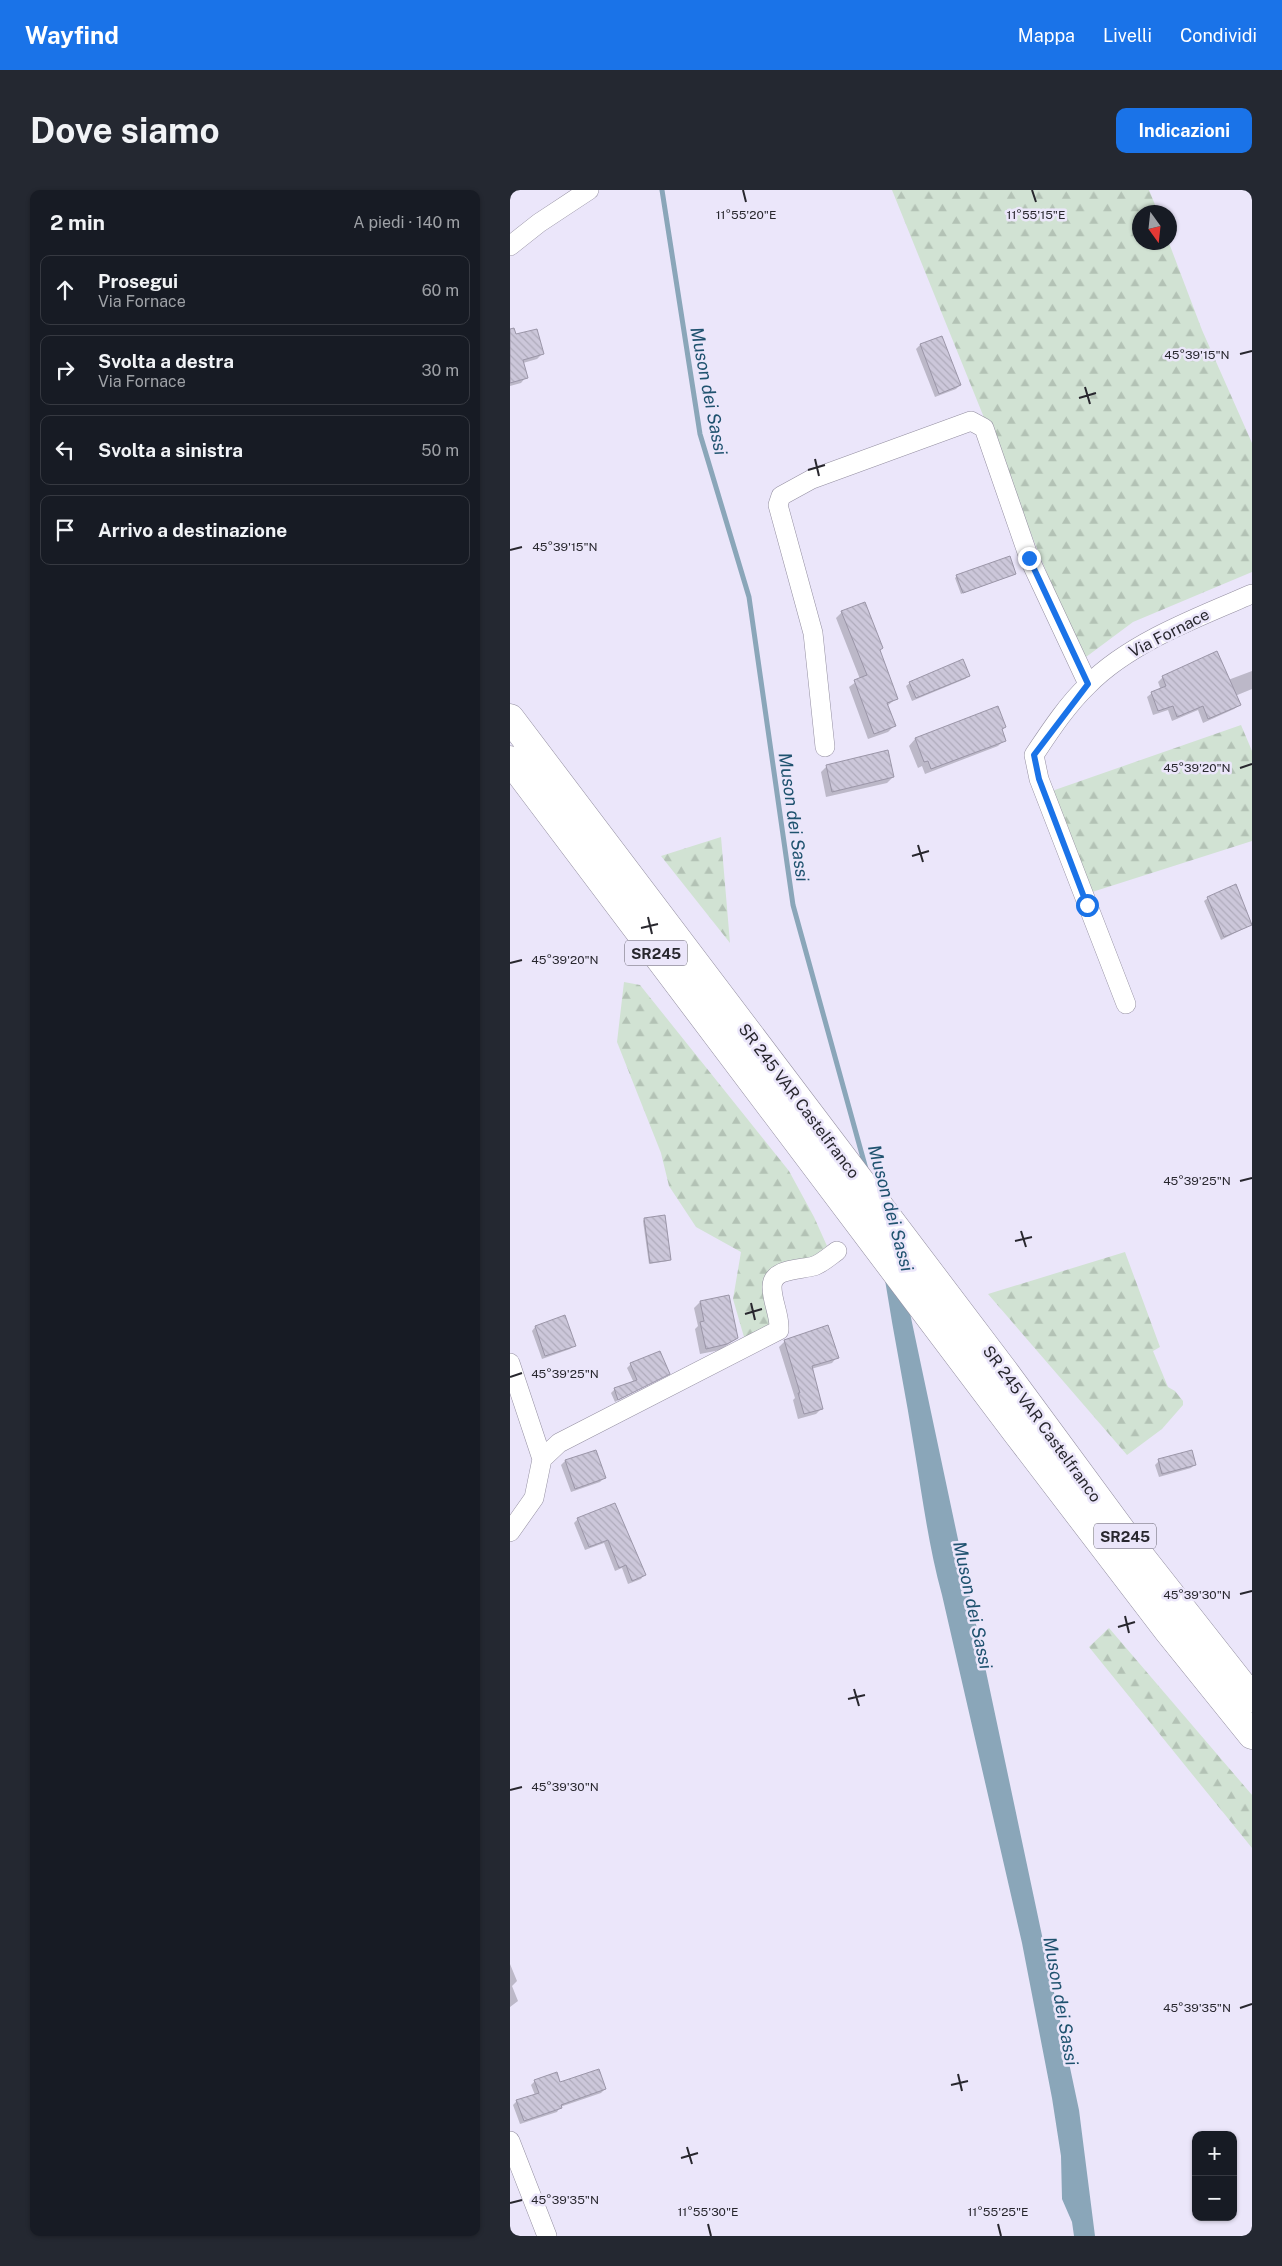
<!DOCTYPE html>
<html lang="it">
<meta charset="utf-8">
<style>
body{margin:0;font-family:"Public Sans",sans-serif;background:#242831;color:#f1f3f6}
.controls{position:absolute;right:15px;bottom:15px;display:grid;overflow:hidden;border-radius:10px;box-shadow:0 1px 4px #0004}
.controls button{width:45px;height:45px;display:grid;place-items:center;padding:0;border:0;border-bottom:1px solid #363941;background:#171b24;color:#f1f3f6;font:25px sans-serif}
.compass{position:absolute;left:622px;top:15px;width:45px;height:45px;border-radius:50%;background:#171b24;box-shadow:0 1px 4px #0004;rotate:165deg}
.stop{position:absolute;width:15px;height:15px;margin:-11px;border:4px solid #1a73e8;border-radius:50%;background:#fff}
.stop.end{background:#1a73e8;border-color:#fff;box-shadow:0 1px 5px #0008}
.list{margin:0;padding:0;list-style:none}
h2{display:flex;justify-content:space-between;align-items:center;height:65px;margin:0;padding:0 20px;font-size:21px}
h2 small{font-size:16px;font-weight:400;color:#9ea1a6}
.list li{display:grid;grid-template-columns:32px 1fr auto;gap:15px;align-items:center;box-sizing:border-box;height:70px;margin:0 10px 10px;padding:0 10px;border:1px solid #363941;border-radius:10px}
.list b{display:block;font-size:19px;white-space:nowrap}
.list p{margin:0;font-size:16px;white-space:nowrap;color:#9ea1a6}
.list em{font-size:16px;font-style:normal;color:#9ea1a6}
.icon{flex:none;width:28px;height:28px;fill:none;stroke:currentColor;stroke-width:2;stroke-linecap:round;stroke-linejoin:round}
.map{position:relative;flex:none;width:742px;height:2046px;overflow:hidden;border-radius:10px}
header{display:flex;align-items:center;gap:30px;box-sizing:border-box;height:70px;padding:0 25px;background:#1a73e8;color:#fff}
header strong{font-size:24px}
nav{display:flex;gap:28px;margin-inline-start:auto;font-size:18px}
.intro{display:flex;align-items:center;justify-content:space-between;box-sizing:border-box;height:120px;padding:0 30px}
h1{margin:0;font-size:35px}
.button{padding:12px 22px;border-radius:10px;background:#1a73e8;color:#fff;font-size:18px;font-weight:700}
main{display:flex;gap:30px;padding:0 30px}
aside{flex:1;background:#171b24;border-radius:10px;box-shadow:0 1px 4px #0004}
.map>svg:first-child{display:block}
.forest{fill:url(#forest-firs)}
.water{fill:#8aa6b9}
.shadow{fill:#0003}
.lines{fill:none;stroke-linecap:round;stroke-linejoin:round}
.stream{stroke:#8aa6b9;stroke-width:5}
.building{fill:url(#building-back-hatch);stroke:#9b96a8}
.minor-casing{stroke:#938ea0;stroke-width:20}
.highway-casing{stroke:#938ea0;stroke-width:29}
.minor{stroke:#fff;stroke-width:19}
.highway{stroke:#fff;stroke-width:28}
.route{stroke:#1a73e8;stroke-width:6}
.ticks{fill:none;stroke:#28272e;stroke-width:2}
.labels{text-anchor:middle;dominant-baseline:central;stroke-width:5;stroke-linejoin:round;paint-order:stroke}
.shield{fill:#ebe6fa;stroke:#62606b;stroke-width:1}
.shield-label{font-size:15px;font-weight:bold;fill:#28272e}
.street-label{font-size:16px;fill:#28272e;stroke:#ebe6fa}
.water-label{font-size:18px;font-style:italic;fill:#1f526f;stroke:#ebe6fa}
.ticks-label{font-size:12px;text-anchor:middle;fill:#28272e;stroke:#ebe6fa;stroke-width:5;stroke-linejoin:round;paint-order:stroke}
</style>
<header>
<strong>Wayfind</strong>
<nav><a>Mappa</a><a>Livelli</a><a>Condividi</a></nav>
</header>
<div class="intro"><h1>Dove siamo</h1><a class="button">Indicazioni</a></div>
<main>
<aside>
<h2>2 min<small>A piedi · 140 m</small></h2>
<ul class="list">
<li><svg class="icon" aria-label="ahead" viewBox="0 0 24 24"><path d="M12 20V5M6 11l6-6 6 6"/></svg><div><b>Prosegui</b><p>Via Fornace</p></div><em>60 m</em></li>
<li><svg class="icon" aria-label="right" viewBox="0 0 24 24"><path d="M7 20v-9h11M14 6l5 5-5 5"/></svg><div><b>Svolta a destra</b><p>Via Fornace</p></div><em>30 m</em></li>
<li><svg class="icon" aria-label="left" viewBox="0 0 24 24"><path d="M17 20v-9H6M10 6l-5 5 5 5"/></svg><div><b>Svolta a sinistra</b></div><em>50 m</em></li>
<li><svg class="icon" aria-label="arrive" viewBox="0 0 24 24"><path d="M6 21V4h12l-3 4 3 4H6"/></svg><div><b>Arrivo a destinazione</b></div></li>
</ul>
</aside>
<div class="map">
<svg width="742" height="2046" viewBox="0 0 742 2046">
<defs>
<pattern id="forest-firs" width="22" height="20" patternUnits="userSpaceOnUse" patternTransform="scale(1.25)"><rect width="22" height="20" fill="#d1e2d3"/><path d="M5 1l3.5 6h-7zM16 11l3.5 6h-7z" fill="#b3c2b5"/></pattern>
<pattern id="building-back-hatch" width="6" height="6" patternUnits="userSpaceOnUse" patternTransform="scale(1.25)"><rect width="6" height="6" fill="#ccc7da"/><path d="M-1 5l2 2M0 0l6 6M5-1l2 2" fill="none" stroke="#afabbb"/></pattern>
</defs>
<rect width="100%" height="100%" fill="#ebe6fa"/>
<path class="forest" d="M382,0h257l9,22h-19v30l30,1 33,87 50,113v129l-119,50 -51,38z
M731,535l11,26v90l-163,52 -40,-101z
M211,647l9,106 -69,-87z
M114,792l16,3 149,186 25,46 13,29 -15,12 -42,12 3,55 -29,12 -11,-38 8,-47 -45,-25 -27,-41 -8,-33 -44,-111z
M615,1062l35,95 -7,4 15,36 7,4 8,10v4l-21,24 -35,26 -139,-161z
M599,1438l143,167v53l-163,-201z"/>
<path class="water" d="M375,1090l25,33 169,797 16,126h-21l-2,-14 -10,-23 -1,-43 -9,-58 -30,-155 -80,-348c-13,-47 -19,-94 -27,-142 -9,-58 -21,-115 -30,-173z"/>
<path class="shadow" d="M0,147l32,17 -5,5 -14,4 3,14 -5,6 -11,3z
M431,147l19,48 -4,4 -21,8 -19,-48 4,-4z
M503,385l-52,19 -6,-16 2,-2z
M332,422l55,86 -10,8 7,20 -6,6 -20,7 -19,-52 11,-8 -24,-61z
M742,481v18l-17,7 4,9 -5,4 -31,14 -5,-13 -26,11 -4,-11 -15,5 -6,-18 5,-4 9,-3 -3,-8 5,-5 65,3z
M459,486l-4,3 -53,22 -6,-15 4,-3z
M487,518l8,19 -4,4 3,9 -6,6 -73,28 -3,-8 -4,2 -9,-22 6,-7z
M317,576l66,11 -6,6 -61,14 -5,-25z
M698,708l43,27 -30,15 -17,-39z
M134,1029l26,41 -2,1 -19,3 -6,-43z
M190,1112l37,36 -17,12 -20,4 -5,-25 3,-3 -4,-18z
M25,1137l39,18 -4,4 -28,10 -10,-28z
M275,1151l52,16 -5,6 -21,6 11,39 -6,6 -18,5 -5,-19 2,-2 -16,-51z
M121,1174l37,9 -53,29 -4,-9 4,-4 19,-6 -7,-15z
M85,1261l9,27 -4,4 -29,10 -10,-27 4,-4z
M649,1271l36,3 -4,4 -32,9 -4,-12z
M104,1315l30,70 -3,4 -13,5 -6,-16 -7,3 -11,-28 -19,7 -11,-27 4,-4z
M0,1774l7,17 -5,5 6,15 -8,6z
M25,1891l25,2 45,6 -4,4 -41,14 -3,5 -37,12 -7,-19 4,-4 18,-6 -4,-10z"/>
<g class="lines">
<path class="stream" d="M152,0l38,244 49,163 44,308 73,264"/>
</g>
<path class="building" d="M4,138l2,6 21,-5 7,25 -21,6 5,18 -18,5v-54z
M432,146l19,49 -22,9 -19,-50z
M500,366l6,18 -53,19 -7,-18z
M355,412l18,46 -3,2 18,49 -11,4 9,23 -22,8 -20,-54 13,-5 -26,-64z
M707,461l24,54 -33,14 -5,-13 -26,11 -4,-11 -15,5 -7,-19 15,-6 -4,-10z
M453,469l7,17 -54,22 -7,-16z
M488,516l8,21 -4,2 4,12 -75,28 -3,-8 -4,1 -9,-24z
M378,560l6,27 -62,15 -6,-27z
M726,694l16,41 -28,12 -17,-40z
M155,1025l6,45 -21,3 -6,-45z
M219,1105l9,43 -11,6 -21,5 -6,-27 4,-1 -4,-20z
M55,1125l11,31 -31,10 -10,-30z
M318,1135l11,33 -27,8 11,43 -19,5 -6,-21h2l-16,-53z
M150,1161l10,23 -52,26 -4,-12 23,-8 -7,-17z
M86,1260l10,28 -31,11 -10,-29z
M682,1260l4,15 -34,9 -4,-15z
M105,1313l31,72 -14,6 -6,-16 -7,3 -11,-28 -19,7 -12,-29z
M89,1879l7,20 -45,16 1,3 -38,13 -8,-21 23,-7 -5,-13 23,-8 3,10z"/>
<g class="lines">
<defs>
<path id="minor" d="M0,56l29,-23 50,-33
M315,557l-12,-114 -35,-128 3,-9 31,-17 159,-58 13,7 45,130 59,126
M616,814l-87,-225 -5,-24c16,-24 33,-50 54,-70 41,-42 110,-68 164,-91
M0,1173l32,96 -8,39 -24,34
M32,1269l17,-16 220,-113c1,-15 -7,-28 -7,-43 0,-19 28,-17 42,-21 7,-2 16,-10 23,-15
M0,1951l37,95"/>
<path id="highway" d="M0,528l494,653 134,182 114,145
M0,570l507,673 152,199 83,103"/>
</defs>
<use href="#minor" class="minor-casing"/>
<use href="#highway" class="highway-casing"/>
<use href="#minor" class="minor"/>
<use href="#highway" class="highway"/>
</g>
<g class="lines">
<path class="route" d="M519,368l59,126 -54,71 5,24 48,126"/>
</g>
<path class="ticks" d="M233,0l3,12M522,0l4,12M730,164l12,-3M575,197l5,17M569,208l17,-5M305,269l4,17M298,280l17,-5M0,360l12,-3M730,578l12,-4M408,655l5,17M402,666l17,-5M138,727l4,17M131,738l17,-4M0,773l12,-3M730,991l12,-3M511,1041l5,16M505,1051l17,-4M241,1113l4,17M235,1124l17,-5M0,1187l12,-4M730,1404l12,-3M615,1426l4,17M608,1437l17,-5M344,1499l5,17M338,1509l17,-4M0,1600l12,-3M730,1818l12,-4M448,1884l4,17M441,1895l17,-4M177,1957l5,17M171,1968l17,-5M0,2013l12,-3M198,2034l3,12M488,2034l3,12"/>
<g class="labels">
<g class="shield">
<rect x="115" y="750.5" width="62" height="25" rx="4"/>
<rect x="584" y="1333.5" width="62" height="25" rx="4"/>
</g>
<g class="shield-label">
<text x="146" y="763">SR245</text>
<text x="615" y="1346">SR245</text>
</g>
<g class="street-label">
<text transform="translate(659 443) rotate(-27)">Via Fornace</text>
<text transform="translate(289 911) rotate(53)">SR 245 VAR Castelfranco</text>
<text transform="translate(532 1234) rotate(54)">SR 245 VAR Castelfranco</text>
</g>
<g class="water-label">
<text transform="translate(199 201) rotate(79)">Muson dei Sassi</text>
<text transform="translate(284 627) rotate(82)">Muson dei Sassi</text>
<text transform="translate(381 1018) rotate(75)">Muson dei Sassi</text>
<text transform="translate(463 1415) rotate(78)">Muson dei Sassi</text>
<text transform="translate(551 1811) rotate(80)">Muson dei Sassi</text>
</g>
</g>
<g class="ticks-label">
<text x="236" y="29">11°55'20"E</text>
<text x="526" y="29">11°55'15"E</text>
<text x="687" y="169">45°39'15"N</text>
<text x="55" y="361">45°39'15"N</text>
<text x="687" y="582">45°39'20"N</text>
<text x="55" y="774">45°39'20"N</text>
<text x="687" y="995">45°39'25"N</text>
<text x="55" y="1188">45°39'25"N</text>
<text x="687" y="1409">45°39'30"N</text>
<text x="55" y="1601">45°39'30"N</text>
<text x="687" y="1822">45°39'35"N</text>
<text x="55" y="2014">45°39'35"N</text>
<text x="198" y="2026">11°55'30"E</text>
<text x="488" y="2026">11°55'25"E</text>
</g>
</svg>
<div class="controls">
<button>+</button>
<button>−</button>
</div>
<svg class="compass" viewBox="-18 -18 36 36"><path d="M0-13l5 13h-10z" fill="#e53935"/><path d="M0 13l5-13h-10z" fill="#9ea1a6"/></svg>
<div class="stop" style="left:577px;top:715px"></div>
<div class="stop end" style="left:519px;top:368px"></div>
</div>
</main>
